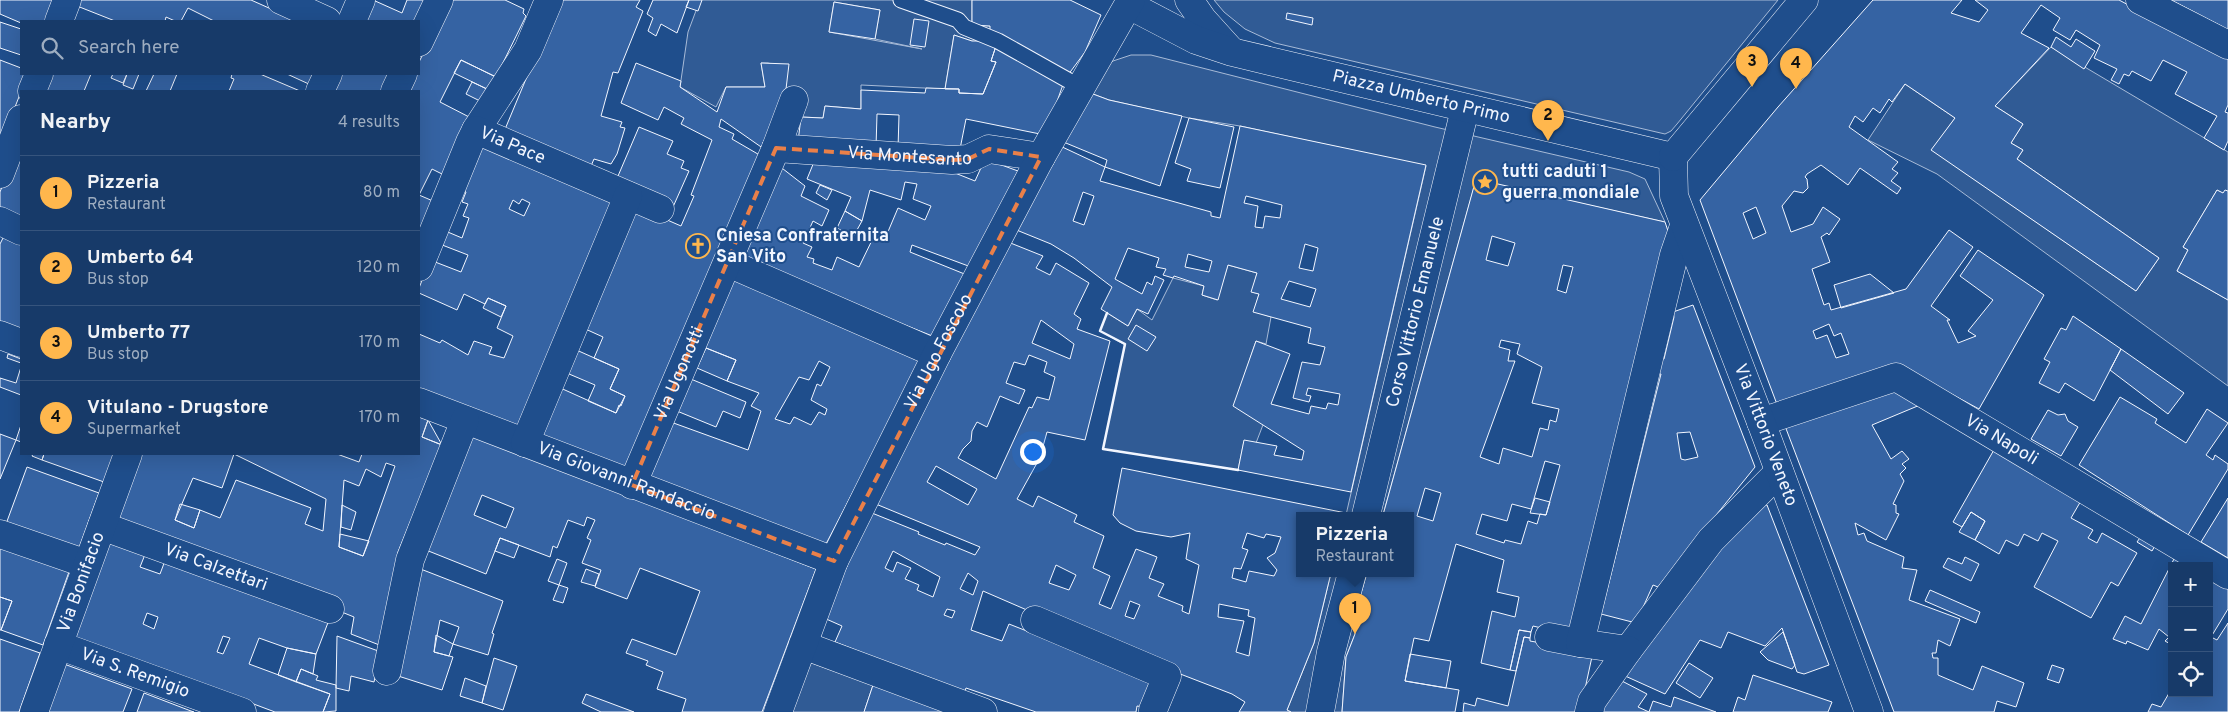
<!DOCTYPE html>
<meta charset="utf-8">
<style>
body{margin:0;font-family:Overpass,sans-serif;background:#244571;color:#f1f3f6}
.controls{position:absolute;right:15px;bottom:15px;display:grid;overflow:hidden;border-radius:0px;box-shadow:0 5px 20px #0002}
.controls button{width:45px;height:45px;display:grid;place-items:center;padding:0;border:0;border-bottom:1px solid #36547d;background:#173a69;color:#f1f3f6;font:25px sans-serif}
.you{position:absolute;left:1032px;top:451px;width:18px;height:18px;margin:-12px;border:4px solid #fff;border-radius:50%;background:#1a73e8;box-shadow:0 0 0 8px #1a73e833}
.badge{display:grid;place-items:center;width:32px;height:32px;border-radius:50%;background:#ffb74d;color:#111;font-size:16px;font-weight:700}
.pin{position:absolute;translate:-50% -41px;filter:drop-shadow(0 1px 2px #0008)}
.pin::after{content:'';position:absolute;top:26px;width:18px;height:15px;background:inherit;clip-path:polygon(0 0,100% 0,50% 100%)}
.popup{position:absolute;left:1296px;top:512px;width:118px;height:65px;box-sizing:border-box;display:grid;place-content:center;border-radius:0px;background:#173a69;filter:drop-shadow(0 1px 4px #0005);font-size:16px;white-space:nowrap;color:#9eadc0}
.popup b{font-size:19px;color:#f1f3f6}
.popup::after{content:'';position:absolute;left:50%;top:100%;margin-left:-10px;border:10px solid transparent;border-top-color:#173a69}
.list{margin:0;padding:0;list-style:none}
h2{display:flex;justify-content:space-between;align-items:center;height:65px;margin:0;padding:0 20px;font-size:21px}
h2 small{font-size:16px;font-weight:400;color:#9eadc0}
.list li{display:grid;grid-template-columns:32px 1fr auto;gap:15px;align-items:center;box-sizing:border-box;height:75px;padding:0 20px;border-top:1px solid #36547d}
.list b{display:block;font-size:19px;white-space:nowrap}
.list p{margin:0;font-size:16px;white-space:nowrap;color:#9eadc0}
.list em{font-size:16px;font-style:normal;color:#9eadc0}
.icon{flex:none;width:28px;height:28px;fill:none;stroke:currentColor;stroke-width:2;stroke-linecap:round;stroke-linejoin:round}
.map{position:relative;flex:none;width:2228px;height:712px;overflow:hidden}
.search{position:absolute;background:#173a69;box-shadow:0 5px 20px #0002;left:20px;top:20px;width:400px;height:55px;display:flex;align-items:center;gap:12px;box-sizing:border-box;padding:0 18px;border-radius:0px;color:#9eadc0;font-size:19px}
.panel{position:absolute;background:#173a69;box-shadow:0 5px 20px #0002;left:20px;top:90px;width:400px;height:365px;border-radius:0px}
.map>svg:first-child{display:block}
.built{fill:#305b95;stroke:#a8bbd7;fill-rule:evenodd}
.building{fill:#3563a3;stroke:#f2f6ff;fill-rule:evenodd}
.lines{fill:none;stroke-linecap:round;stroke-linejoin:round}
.service-casing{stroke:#f2f6ff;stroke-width:17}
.minor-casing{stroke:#f2f6ff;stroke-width:29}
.tertiary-casing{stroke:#f2f6ff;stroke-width:29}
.service{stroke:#1f4e8c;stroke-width:15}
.minor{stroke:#1f4e8c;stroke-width:28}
.tertiary{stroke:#1f4e8c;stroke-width:28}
.wall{stroke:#f2f6ff;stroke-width:2.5}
.marked{fill:none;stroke:#ea8049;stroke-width:4;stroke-dasharray:10 6;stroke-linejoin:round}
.labels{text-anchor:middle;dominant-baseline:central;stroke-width:4;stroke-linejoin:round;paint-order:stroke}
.street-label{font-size:18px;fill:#f2f6ff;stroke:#1f4e8c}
.poi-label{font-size:18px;font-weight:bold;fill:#f2f6ff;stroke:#1f4e8c;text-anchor:start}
</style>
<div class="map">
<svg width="2228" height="712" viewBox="0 0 2228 712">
<rect width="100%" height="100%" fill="#1f4e8c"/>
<path class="built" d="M700,0h272v25l18,1 6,20 -24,-5 -18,-6 -9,54 -84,-4v24l-36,-3 -2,12 -22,-1 2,-26 -17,-2 -14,-25 -4,-1h-7l4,24h-39l-10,20 -36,-20 8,-55zM834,2l46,8 -5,29 47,10 -93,-17z
M1214,0h564l-101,124 -6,7 -6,3 -390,-91 -30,-14 -21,-17z
M2051,47l177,105v44l-11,-6 -34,57 5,3 -11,21 51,29v86l-291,-212 -69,-34 37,-56 50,34 -23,32 204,141 23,-33 -142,-99 6,-9 -12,-7 12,-19 -28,-18z
M1131,55h20l284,72 194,45 16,7 20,43 -189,-42 -93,335h-37l80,-349 -186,-40 -51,-8 -80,-18 -24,-9 13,-18 15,-12z
M1228,265l29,8 -5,19 7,2 -5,17 17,6 -5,27 -10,-3 -22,65 32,11 -10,26 -12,-2 -6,29 -135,-21 22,-104 -25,-14 7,-18 21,13 9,-17 15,11 21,-42 31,8 -2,9 15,5z
M1331,573h36l-10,34 -2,27 -9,23 -4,55h-51l-4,-2 27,-67z
M809,662l64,23 -9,27h-73z"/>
<path class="building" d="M0,0h59l-9,21 -29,2 -21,-9z
M74,0h177l47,21h-84l-26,-13 -7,13h-6l-9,-4 -1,4h-50l-43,-17z
M373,0l29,13 5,-13h23l-11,21h-59z
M450,0h55l19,9 -1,4 3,3 -30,61 -35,-17 -21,42 33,17 -25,58 -16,-8 -13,26 21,9 -12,26 -9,-3v-136h-15l9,-17h6v-12z
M559,0h81l-4,7 7,4 -25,62 -5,-1 -12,44 21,6 -2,5 5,1 -8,26 -6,10 -17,-5 -3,7 -88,-32z
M653,0h36l-12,33 -16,-9 -5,12 -8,-5 5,-13 -6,-4z
M689,0h13l-4,11 -12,-4z
M972,0h98l31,15 -16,37 -20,27 -20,56 -79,-16 -7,35 -61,-5 1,-34 -22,-1 -1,34 -78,-6 3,-25 22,1 2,-12 36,3v-19l64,3 1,-5 33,1v4l24,1 13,-32 -5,-1 5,-15 -6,-14v-6l-18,-1z
M1873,0h89l-11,13 28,9 9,-12 -13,-10h144l109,58v47l-3,7 3,1v28l-4,9 -20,-12 13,-22 -42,-22 12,-22 -24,-12 -12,21 -19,-10 -3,5 -5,-2 -5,10 -8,-4 6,-11 -23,-11 6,-13 -24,-15 -6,10 -17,-10 7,-12 -19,-13 -20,28 28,15 -54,58 28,18 -12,19 12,7 -6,9 142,99 -23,33 -205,-141 24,-32 -50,-34 -13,18 -3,-3 -9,14 -7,-5 -10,14 -8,-6 -6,11 49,35 -6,7 6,4 -7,8 10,7 -4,6 -37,-26 -12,17 -27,-20 -14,9 -2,3 2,2 1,9 -5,5 -9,-2 -12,15 9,26 22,-8 10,-17 17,12 -11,16 -2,-2 -6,4 9,25 -18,7 12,36 5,-2 2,7 75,-21 43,-59 24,17 -42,59 19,14h-3l11,23 18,-7 -8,-5 25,-31 -33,-24 18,-26 66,45 -65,114 -83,-45 -118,43 -78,-207 78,-93zM1756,207l10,26 -13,6 -10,-26zM1829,324l5,12 7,-3 8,21 -13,4 -9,-23 -11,4 -3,-8z
M2171,0h57v32l-5,-5z
M834,2l46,8 -5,29 -46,-7z
M1287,13l26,5 -1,7 -26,-6z
M914,19l15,2 -4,26 -15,-2z
M0,22l21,7v26l-21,-7z
M954,35l18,6h8l16,5 -5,15 5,1 -13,32 -24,-1v-4h-14z
M2056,37l15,10 5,-8 19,12 -11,18 -33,-22z
M0,60l21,8v6h7l-28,71z
M461,60l35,17 -7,13 -35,-17z
M636,63l45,18 -1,6 37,25 9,-25h39l-4,-24 28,1 -3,25 -22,60 -43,-30 -2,8 15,7 -2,5 31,18 -140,317 -89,-36 22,-52 60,27 3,-8 2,1 4,-10 -15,-7 9,-20 -25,-11 9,-21 -22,-10 52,-122 48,21 13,-30 -3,-1 21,-55 -31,-16 3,-6 -20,-11 -6,13 -37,-17z
M45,74h46l-7,17h-46z
M113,74h14l-4,9 -12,-5z
M127,74h12l-6,15 -10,-4z
M154,74h23l-7,17h-24z
M232,74h28l40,17h-71l5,-12 -3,-1z
M287,74h29l-5,11z
M337,74h56l-9,17h-55z
M472,82l17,8 -7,12 -16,-8z
M1085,91l24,9 73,16 -22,70 -55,-19 2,-7 -46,-19z
M1189,118l45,9 -14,61 -33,-7 4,-12 -16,-6z
M1240,126l186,39 -75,327 -113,-22 6,-30 33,6 -3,9 28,5 2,-9 -71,-45 23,-65 34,13 -19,50 38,10 2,-8 15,3 2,-6 10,2 2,-11 -32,-6 -2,7 5,1 -2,6 -16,-4 9,-36 18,3 5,-18 -17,-4 3,-15 -58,-16 6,-18 -8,-2 6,-19 -29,-8 -10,35 -16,-5 2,-9 -30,-10 -1,2 -10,-3 3,-6 -10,-2 3,-9 -31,-10 -13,31 27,15 5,-12 5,3 3,-9 9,4 -16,34 -11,-5 -9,17 -27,-17 11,-22 -38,-29 -23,-14 -37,-15 44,-84 47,22 -5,14 111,31v4l9,2zM1083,192l11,4 -10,29 -11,-4zM1246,196l36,9 -2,13 -15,-2 -2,12 -8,-1 3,-21 -14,-3zM1305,244l13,4 -5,23 -14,-3zM1188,254l24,7 -3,11 -24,-5zM1289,281l27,8 -6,18 -29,-8z
M639,127l34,14 -6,13 17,7 -3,7 8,3 -16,36 -58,-24z
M21,136v88l-21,-11v-21z
M475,144l138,58 -94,230 -100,-37v-61l21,9 2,-3 26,15 6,-14 18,6 -3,7 15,4 9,-22 -16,-8 9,-22 -18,-8 -3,6 -21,-10 -7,16 -38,-17v-5l11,-28 31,12 7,-17 -31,-12 6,-13 19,8 7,-20 -6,-2 5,-12 -6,-2 4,-10 -9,-4zM522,199l8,4 -6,13 -15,-7 4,-9 6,4z
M816,157l124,10 35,14 10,-22 33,12 -47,96 -59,-22 -2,7 57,23 -32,62 -198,-78 41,-94 27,21 -4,10 28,14 -7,16 -9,-5 -10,22 9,4 -5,10 7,2 -1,4 19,7 5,-13 22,10 18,-37 10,4 11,-26 27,12 6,-14 -18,-7 4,-15 -12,-2 -4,18 -31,-10 -8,31 -17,-10 6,-14 -44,-18z
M1476,179l189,43 5,15 -99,398 -38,-9 -2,6 -12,-2 -9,40 -29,-7 11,-52 23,6 4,-20 -22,-5 7,-32 -48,-16 -27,97 -15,-3 -9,43 54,9 -4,22h-113l4,-55 9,-23 2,-27 10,-34h43v-58h-27zM1492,236l23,7 -7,23 -22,-6zM1563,265l10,2 -7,26 -9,-3zM1501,340l19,4 -3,10 25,13 -10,36 27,6 -3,13 -6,-2 -2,10 -8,-2 -8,29 -29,-9 -4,16 -19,-7 35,-96h-7l2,-11 -11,-3zM1545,461l15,4 -14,50 -6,-1 -3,10 -9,-3 -7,23 -16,-4 -1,3 -28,-9 6,-20 25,7 5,-17 19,5zM1425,488l16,5 -8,28 -16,-5z
M820,185l12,5 -5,10 -11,-7z
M2217,190l6,3 2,-3 3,1v109l-51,-29 11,-21 -5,-3z
M845,211l17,10 -9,16 -16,-9z
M4,236l17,9v87l-21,-7v-81z
M1008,242l35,14 -7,12 14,7 6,-12 33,20 -15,31 7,5 -4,10 33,12 -25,99 -38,-8 -5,18 -6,4 1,9 -20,36 16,8 5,-11 39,19 -3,7 30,14 -11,32 17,8 -11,28 12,5 25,-60 21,8 -8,21 15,6 -6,12 25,10 -1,5 7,3 10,-49 -13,-6 4,-26 -19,4 -35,-6 -16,-8 -7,-8 9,-47 224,45v2h-46v58h31l-17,70 -27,67 4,2h-52l6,-10 -13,-8 -106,-41 -143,-62 -12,39 31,11 7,-17 142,56 -8,27 -6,-1 -1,6h-100l-70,-24 -2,5 -129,-51 7,-16 -18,-8 43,-107 52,21 -1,2 27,11 1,-2 29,12 5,-8 -109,-45zM1041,320l33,24 -4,15 -38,-16zM1029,355l18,7 -3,10 11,5 -6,23 -12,-3 -5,11 -3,-1 -33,72 -38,-21 5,-9 8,-8 1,-10 5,-9 10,5 13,-31 19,8 6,-14 -19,-7 8,-21 11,3zM936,466l41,23 -9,16 -41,-23zM1247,533l17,5 2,-4 15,3 -6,16 -8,5 10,12 -3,6 -25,-5 -3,11 -14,-4 2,-10 7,1 7,-19 -6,-2zM893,551l47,26 -7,20 -16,-7 2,-5 -14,-6 6,-11 -14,-6 -4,10 -8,-4zM1056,565l20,10 -7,15 -20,-7zM968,573l10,8 -5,14 -13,-6zM1130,601l10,4 -6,14 -9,-3zM1219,604l30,6 -1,6 7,2 -6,38 -13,-4 8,-31 -26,-4zM947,609l8,2 -3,7 -8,-3z
M1870,274l24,19 -53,15 -7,-23z
M729,276l192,85 -95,183 -179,-66 21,-57 80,29 13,-39 -10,-5 8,-13 -32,-12 9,-21 -35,-14zM819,361l11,6 -9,19 -4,-2 -6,16 16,9 -2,6 -6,-3 -8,13 -17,-8 -4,7 -15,-5 24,-42 10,3z
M488,298l18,8 -5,11 -18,-9z
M1693,305l62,162 -97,120 -5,-2 -17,38 -35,-9 60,-240h-4l4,-16 3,1 10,-42 -1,-5zM1690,432l8,25 -13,3 -4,-1 -4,-26z
M2073,316l48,33 -27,52 -29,-18 -6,10 -20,-10 11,-21 -6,-3 17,-31 5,2z
M1136,325l20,12 -9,14 -19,-12z
M572,348l47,21 -9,20 15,7 -9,17 -28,-12 7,-16 -33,-14z
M706,348l30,12 -9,21 -30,-13z
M2121,349l63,44 -16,21 -58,-44z
M8,354l13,5v4l-14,-5z
M21,367v28l-21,-8v-9l16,5z
M686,377l60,25 -6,16 -17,-7 -7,16 -44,-18z
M1892,390l28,15 -48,20 19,34 11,-8 7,8 -7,5 4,4 -6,6 4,7 -11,23 3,1v8l3,1 -13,26 -31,-17 3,12 6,-2 3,8 37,16 -2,11 15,2 -8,30 51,19 -10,27 -12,-6 -2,13h-4l1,5h5v17l35,15 9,-24 42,17 -8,24 -19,-6 -3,11h-100l-109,-286z
M2120,397l37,22 -2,4 31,20 21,-34 21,14 -22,32 7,5 2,-5 13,9v5l-40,66 -109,-70z
M2048,410l10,5 7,-1 3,7 10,6 -17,29 -30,-17z
M419,417l9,3 -6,17 20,8 -44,107 -16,94 -31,-12 3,-17 -239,-97 27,-66h195l22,8 3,-8h57zM234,454l92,45 -3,32 -18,-7 6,-16 -75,-28 -16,38 -20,-8 -6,18 -19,-8 18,-42 29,10zM386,463l9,3 -32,90 -24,-9 5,-67 15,6 7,-17 15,8z
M428,420l14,25 -20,-8z
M21,425v17l-5,-2z
M0,434l16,6 -16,39z
M470,434l346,135 -54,143h-80l4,-13 -29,-10 6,-17 -17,-7 2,-4 -22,-8 6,-14 44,16 24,-64 -60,-23 -13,31 -32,-12 6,-17 -19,-7 9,-23 -4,-2 8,-18 -8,-3 -3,9 -16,-6 -11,28 -4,-2 -3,11 -50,-19 -14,36 -60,-24zM482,495l32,13 -8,20 -32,-13z
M1995,448l87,51 -11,19 22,12 -5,8 9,5 5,-10 35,20 -19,33 -7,-4 -20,36 -57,-31 24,-46 -16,-8 -4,8 -14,-7 -6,12 -12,-6 -7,14 -24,-14 10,-19 -14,-9 -9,15 -9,-5z
M33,454h11l-2,6 -10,-4z
M44,454h70l-10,28 -62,-22z
M27,467l72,26 -21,58 -72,-27z
M1535,498l15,4 -4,13 -16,-2z
M2228,498v60l-27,-16z
M180,504l20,6 -6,18 -19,-8z
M1758,504l9,1 62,160 -25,9 -7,-2 -15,-44 -17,18 -37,-14 -7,16 -21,-8 -35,54 -42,-19 91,-123z
M342,505l14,7 -5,18 -10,-3z
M1971,512l14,9 -10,19 -16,-8z
M340,534l29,7 -6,15 -24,-9z
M2142,535l14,9 -4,7 -15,-9z
M108,538l38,14 -6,15 20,7 6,-16 163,62 -13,34 -29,-6 -28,-10 -10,26 81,30 -7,18h-48l-203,-76zM147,613l11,4 -4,12 -11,-5zM223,636l7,2 -7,16 -6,-2z
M500,538l19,7 -5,13 -19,-7z
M0,544l70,25 -27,76 -42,-15 11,-29 -12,-4z
M2176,555l17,11h-21v79l-7,-4 4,-4 -10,-8 -11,21 -21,-9 -1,3 -13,-5 12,-23 16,8z
M1965,557l14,7 -8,17 -28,-14 5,-9 14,6z
M557,559l10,4 -8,22 -11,-4z
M418,568l85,33 -11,32 2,1 -6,21 -35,-11 6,-17 -19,-7 -6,32 19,5 -11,33 -47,-15z
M586,569l13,5 -4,12 -14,-4z
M2209,575l19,12v22l-17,28 6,3 11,-17v89h-80l4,-8 9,3 11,-19v5h37z
M559,585l9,3 -5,15 -10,-3z
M1930,590l50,22 -4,11 -51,-22z
M0,597l12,4 -11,29h-1z
M1519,630l12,2 -1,6 -6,-1 -8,34 -6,-1z
M1783,632l12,33 -3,4 -24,-9 -8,-8z
M436,635l17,9 -4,12 -15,-4z
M337,636l44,16 -7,30 -23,-6 -2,15 -13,-3z
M1524,637l6,1v3l63,11 -13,60h-117l1,-9 11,3 2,-8 31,8z
M0,639l40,14 -21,59h-19z
M287,648l29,6 -3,20 -12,-5 -5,13 -18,-7z
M1410,654l41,7 -5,27 -41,-7z
M494,658l23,8 -14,44 -21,-7z
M1689,663l24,15 -13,20 -24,-15z
M64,664l68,25 -9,23h-78z
M2052,665l12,4 -5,14 -12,-4z
M301,669l17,7 -2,4 20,5v26l-13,1 7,-18 -34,-12z
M1753,675l79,27 -4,10h-95l5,-15 7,3z
M465,678l21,8 -4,17 -22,-7z
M1620,680l27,14 -9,13 11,5 4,-11 18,6 3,-10 42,15h-117z
M873,685l77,27h-86z
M144,693l47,18 3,1h-57z
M586,694l48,18h-33l-19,-9z"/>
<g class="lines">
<defs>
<path id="service" d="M901,0l57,20 6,7 34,14 82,46"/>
<g id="minor">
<path d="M281,0l46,21"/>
<path d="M2140,0l88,45"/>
<path d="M59,21l8,-21"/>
<path d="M352,21l9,-21"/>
<path d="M419,42l20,-42"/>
<path d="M32,91l7,-17"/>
<path d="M320,91l8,-17"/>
<path d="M395,91l8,-17"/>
<path d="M476,130l52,-80 21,-50"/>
<path id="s1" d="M776,148l176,12 16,-1 21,-10 52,8"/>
<path d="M0,174l21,-55"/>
<path d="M0,221l21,10"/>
<path d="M728,263l209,91"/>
<path id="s2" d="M419,267l51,-125 6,-12 184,79"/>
<path d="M0,335l21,8"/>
<path id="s3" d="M419,402l415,159"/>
<path id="s4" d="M1761,422l135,-45 332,198"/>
<path d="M525,443l103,-247"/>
<path id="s5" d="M632,485l144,-337 18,-48"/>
<path id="s6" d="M1366,515l99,-406"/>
<path id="s7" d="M102,526l228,83"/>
<path d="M0,534l87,30"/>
<path d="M1035,620l132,56 -14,34"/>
<path d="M1549,637l31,6"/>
<path id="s8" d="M58,645l184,67"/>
<path d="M803,645l180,67"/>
<path d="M1628,650l83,-110 68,-68"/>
<path d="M387,671l23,-111 55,-140"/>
<path id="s9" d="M34,712l94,-258"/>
<path d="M1320,712l11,-60 21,-79"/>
<path d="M1589,712l3,-11 36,-51 -48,-7 94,-388 10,-29"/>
</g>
<g id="tertiary">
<path d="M1189,0l14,20 28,31"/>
<path id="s10" d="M1129,5l67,35 36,12 441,105"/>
<path id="s11" d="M1673,157l1,39 87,226 108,290"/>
<path d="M1673,157l131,-157"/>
<path id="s12" d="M778,712l56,-151 103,-207 104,-197 90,-157"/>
</g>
</defs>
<use href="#service" class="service-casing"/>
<use href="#minor" class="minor-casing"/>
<use href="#tertiary" class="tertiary-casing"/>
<use href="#service" class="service"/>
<use href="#minor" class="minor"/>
<use href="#tertiary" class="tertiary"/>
<path class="wall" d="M1107,313l-7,18 25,13 -22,105 135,21"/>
</g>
<path class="marked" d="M776,148l176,12 16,-1 21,-10 52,8 -207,404 -202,-76z"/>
<defs>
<symbol id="sight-ring" viewBox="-11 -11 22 22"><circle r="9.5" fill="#1f4e8c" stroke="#ffb74d" stroke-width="1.5"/><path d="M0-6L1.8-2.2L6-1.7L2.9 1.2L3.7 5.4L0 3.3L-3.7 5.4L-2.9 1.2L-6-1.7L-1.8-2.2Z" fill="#ffb74d"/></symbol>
<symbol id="church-ring" viewBox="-11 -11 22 22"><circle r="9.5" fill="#1f4e8c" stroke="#ffb74d" stroke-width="1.5"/><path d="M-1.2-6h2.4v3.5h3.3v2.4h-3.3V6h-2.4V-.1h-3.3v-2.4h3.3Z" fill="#ffb74d"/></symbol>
</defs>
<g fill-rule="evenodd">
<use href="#sight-ring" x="1471" y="168" width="28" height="28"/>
<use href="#church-ring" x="684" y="232" width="28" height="28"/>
</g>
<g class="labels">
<g class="street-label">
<text stroke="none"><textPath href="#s10" startOffset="308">Piazza Umberto Primo</textPath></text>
<text stroke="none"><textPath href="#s2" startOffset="188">Via Pace</textPath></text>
<text stroke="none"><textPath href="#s1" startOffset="134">Via Montesanto</textPath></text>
<text stroke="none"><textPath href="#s6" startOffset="209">Corso Vittorio Emanuele</textPath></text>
<text stroke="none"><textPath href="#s12" startOffset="395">Via Ugo Foscolo</textPath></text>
<text stroke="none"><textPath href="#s5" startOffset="121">Via Ugonotti</textPath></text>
<text stroke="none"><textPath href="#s11" startOffset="295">Via Vittorio Veneto</textPath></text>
<text stroke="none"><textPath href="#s4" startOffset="265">Via Napoli</textPath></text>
<text stroke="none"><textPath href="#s3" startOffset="222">Via Giovanni Randaccio</textPath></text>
<text stroke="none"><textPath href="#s7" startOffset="121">Via Calzettari</textPath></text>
<text stroke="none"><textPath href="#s9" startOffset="138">Via Bonifacio</textPath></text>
<text stroke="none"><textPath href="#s8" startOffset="82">Via S. Remigio</textPath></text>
</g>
<g class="poi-label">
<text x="1502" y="172">tutti caduti 1<tspan x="1502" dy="21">guerra mondiale</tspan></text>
<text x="716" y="236">Cniesa Confraternita<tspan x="716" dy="21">San Vito</tspan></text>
</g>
</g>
</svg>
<div class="controls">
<button>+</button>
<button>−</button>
<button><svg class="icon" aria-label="locate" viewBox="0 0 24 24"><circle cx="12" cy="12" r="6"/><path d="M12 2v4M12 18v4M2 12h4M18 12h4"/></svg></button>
</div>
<div class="you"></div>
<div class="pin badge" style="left:1355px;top:634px">1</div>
<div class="popup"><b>Pizzeria</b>Restaurant</div>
<div class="pin badge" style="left:1548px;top:141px">2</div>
<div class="pin badge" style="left:1752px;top:87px">3</div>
<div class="pin badge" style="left:1796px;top:89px">4</div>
<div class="search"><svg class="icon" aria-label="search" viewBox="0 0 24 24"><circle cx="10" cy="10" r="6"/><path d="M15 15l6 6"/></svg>Search here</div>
<section class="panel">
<h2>Nearby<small>4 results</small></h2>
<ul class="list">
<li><span class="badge">1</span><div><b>Pizzeria</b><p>Restaurant</p></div><em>80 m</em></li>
<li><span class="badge">2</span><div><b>Umberto 64</b><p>Bus stop</p></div><em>120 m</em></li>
<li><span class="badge">3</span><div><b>Umberto 77</b><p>Bus stop</p></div><em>170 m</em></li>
<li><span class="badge">4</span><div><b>Vitulano - Drugstore</b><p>Supermarket</p></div><em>170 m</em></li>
</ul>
</section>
</div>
